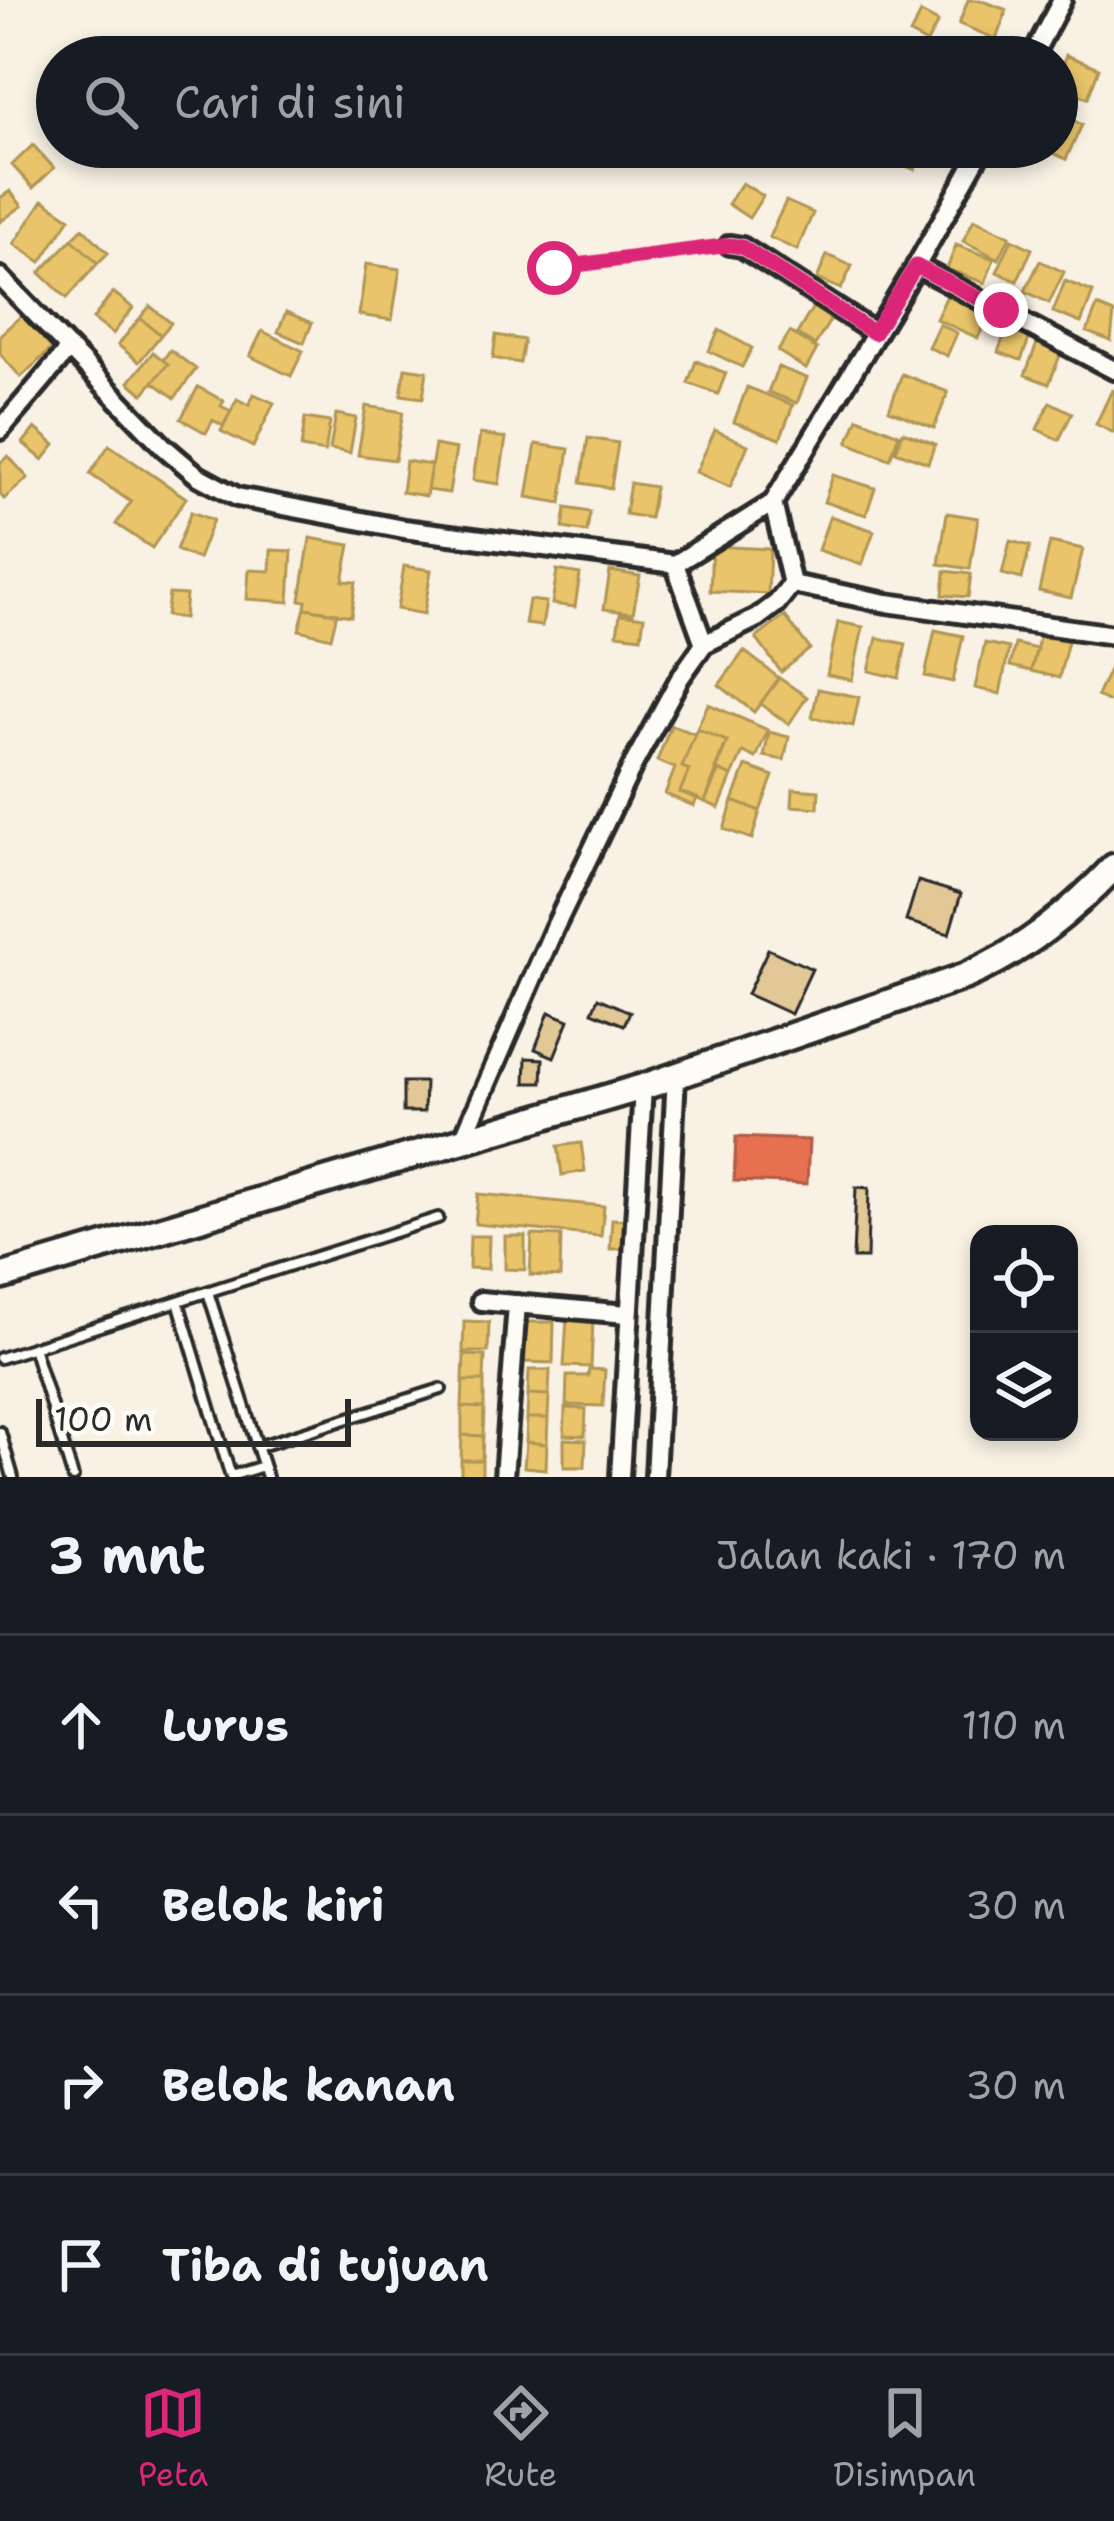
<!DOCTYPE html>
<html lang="id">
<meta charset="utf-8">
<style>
body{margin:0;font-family:"Shantell Sans",sans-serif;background:#242831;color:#f1f3f6}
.controls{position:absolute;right:36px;bottom:36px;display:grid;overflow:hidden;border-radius:24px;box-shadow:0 6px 18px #0003}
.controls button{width:108px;height:108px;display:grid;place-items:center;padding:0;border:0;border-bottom:3px solid #363941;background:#171b24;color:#f1f3f6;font:60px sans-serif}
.scale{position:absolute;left:36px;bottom:30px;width:315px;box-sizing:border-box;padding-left:12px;border:6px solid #2b2b2b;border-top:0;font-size:33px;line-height:42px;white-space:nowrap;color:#2b2b2b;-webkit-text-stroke:9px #fdfcf7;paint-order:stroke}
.stop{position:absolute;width:36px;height:36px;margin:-27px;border:9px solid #db2777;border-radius:50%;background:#fff}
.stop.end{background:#db2777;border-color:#fff;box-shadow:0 3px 12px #0008}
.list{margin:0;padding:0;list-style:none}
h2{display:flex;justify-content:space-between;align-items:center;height:156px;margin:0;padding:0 48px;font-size:51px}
h2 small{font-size:39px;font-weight:400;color:#9ea1a6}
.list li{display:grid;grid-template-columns:78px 1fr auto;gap:36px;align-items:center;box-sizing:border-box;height:180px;padding:0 48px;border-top:3px solid #363941}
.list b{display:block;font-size:45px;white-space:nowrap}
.list em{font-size:39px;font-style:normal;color:#9ea1a6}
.icon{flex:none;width:66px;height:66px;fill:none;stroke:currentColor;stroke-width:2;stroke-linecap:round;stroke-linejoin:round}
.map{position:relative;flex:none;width:1114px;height:1477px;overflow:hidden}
.search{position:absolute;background:#171b24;box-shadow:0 6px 18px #0003;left:36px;right:36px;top:36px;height:132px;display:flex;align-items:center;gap:30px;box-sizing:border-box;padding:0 42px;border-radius:66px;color:#9ea1a6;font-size:45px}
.sheet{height:876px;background:#171b24}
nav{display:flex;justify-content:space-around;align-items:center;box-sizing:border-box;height:168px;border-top:3px solid #363941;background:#171b24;font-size:33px;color:#9ea1a6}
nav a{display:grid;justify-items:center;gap:6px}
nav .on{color:#db2777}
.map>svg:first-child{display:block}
.homes{fill:#e9c46a;stroke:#b09657;stroke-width:3}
.shops{fill:#e76f51;stroke:#af5b46;stroke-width:3}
.building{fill:#e2c797;stroke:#2b2b2b;stroke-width:3}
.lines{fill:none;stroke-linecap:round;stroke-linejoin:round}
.lane-casing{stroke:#2b2b2b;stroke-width:16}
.street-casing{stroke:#2b2b2b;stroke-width:26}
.secondary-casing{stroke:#2b2b2b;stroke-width:33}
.path{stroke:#2b2b2b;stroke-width:4.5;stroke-dasharray:12 9;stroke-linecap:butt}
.lane{stroke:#fdfcf7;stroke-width:8}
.street{stroke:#fdfcf7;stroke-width:16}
.secondary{stroke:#fdfcf7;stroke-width:24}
.route{stroke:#db2777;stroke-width:15}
</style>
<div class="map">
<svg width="1114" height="1477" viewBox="0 0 1114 1477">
<rect width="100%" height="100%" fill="#f8f1e4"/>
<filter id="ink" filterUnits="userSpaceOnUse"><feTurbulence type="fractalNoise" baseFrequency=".00833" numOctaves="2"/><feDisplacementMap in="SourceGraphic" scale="24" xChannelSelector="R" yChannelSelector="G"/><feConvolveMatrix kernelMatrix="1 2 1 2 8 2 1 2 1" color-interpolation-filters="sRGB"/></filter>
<g filter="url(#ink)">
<path class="homes" d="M968,0h12l27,10 -11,29 -37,-15z
M921,13l17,9 -11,21 -17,-9z
M1066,55l33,13 -11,30 -31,-11z
M1057,113l25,12 -16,34 -26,-12h17z
M33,145l21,23 -21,20 -21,-23z
M864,147h59l-8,23z
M742,183l21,13 -14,22 -21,-14z
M10,191l12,15 -22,16v-24z
M43,200l27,18 -29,44 -27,-18z
M786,201l27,12 -16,37 -28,-13z
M974,219l36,17 -11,23 -36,-18z
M83,228l25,25 -10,10 -26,-24z
M72,239l26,24 -31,35 -27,-25z
M1012,239l20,10 -15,32 -20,-9z
M956,245l38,14 -9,24 -38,-14z
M827,255l25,11 -11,23 -24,-10z
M1040,261l24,11 -15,31 -24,-12z
M366,264l34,5 -8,51 -33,-5z
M1065,281l28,11 -12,31 -28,-11z
M949,291l42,19 -13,28 -42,-19z
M113,292l20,16 -20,26 -20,-15z
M150,306l21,17 -10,12 -21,-17z
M1097,306l17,7 -3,28 -24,-9z
M813,307l18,12 -16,26 -18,-11z
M286,312l26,11 -8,20 -26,-11z
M22,315l30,33 -31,29 -21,-23v-19z
M140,318l21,17 -22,27 -21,-17z
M1010,320l23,9 -12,31 -23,-8z
M939,324l18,9 -10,23 -19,-9z
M719,330l33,18 -10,19 -33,-16z
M262,331l41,20 -12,25 -41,-20z
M790,332l27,17 -11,20 -28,-18z
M496,335l28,5 -4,23 -27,-5z
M1038,341l24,9 -13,34 -24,-9z
M170,350l26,19 -21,29 -22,-16 15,-18 -5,-4z
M153,352l15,12 -25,30 -14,-12z
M696,361l30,12 -8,21 -30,-11z
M778,367l29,11 -10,25 -29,-11z
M405,368l22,3 -4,27 -22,-3z
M902,374l46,18 -14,36 -45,-18z
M198,387l26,14 -3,5 10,5 -8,15 -10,-6 -7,13 -25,-14z
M747,387l46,18 -13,34 -46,-17z
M1112,390l2,1v42l-18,-9z
M254,394l20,9 -21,44 -32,-16 16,-32 12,6z
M1050,402l22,11 -13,27 -22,-11z
M366,406l37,6 -8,48 -37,-5z
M336,414l20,4 -6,35 -20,-4z
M305,418l25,4 -5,30 -24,-4z
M858,418l41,16 -9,25 -42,-16z
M35,428l20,17 -12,15 -20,-17z
M715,430l33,15 -18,42 -34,-15z
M903,432l32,12 -7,19 -32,-12z
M480,434l26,4 -7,46 -26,-4z
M588,438l30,5 -7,45 -30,-5z
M536,444l33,5 -8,54 -34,-6z
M109,445l77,53 -34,50 -36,-24 15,-22 -41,-28z
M435,445l21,4 -7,44 -22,-3z
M8,456l20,22 -24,21 -4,-5v-31z
M406,461l25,4 -5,31 -24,-4z
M833,475l42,13 -9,27 -42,-13z
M630,483l25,4 -5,31 -25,-4z
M566,508l24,4 -3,20 -24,-4z
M191,512l22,8 -15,39 -22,-9z
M947,513l31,5 -8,51 -31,-5z
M830,516l44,15 -12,34 -44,-15z
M310,538l40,7 -7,36 13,1 -5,34 -46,-8 1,-7 -6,-1z
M1010,541l20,5 -8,33 -20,-5z
M1050,542l33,7 -12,49 -32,-7z
M712,546l58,3 -2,45 -58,-3z
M271,550l21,1 -3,51 -42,-3 2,-29 21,1z
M404,566l27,4 -7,44 -27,-5z
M557,570l23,4 -5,33 -23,-3z
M610,571l30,5 -7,37 -29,-4z
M945,571l26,3 -3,23 -25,-2z
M169,594l17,1 -2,23 -18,-2z
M529,600l17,2 -4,24 -17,-2z
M305,608l32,5 -6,25 -32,-8z
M620,614l24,3 -3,20 -24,-3z
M785,616l25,33 -29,23 -25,-34z
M838,622l25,5 -11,53 -25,-5z
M935,630l28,6 -10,46 -28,-6z
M1040,634l28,7 -9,37 -28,-7z
M877,638l29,6 -7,34 -30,-7z
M985,643l24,5 -9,46 -25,-6z
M1015,644l22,5 -6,22 -21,-5z
M744,651l35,27 -25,34 -35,-27z
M1112,663l2,1v40l-17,-8z
M779,678l28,19 -18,27 -29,-20z
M818,689l41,8 -6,29 -41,-9z
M708,704l60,26 -12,28 -13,-6 -11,24 -17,-7 12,-28 -30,-12z
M671,725l24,9 -13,33 7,3 -9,22 17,6 -3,8 -29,-12 10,-26 -18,-7z
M697,729l30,12 -22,61 -25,-10 9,-22 -7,-3z
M769,732l20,5 -5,23 -20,-4z
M746,766l27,10 -13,35 -27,-10z
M719,770l13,6 -13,32 -14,-6z
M793,789l26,2 -1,17 -26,-2z
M733,801l27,10 -8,28 -28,-10z
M581,1143l4,28 -23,4 -4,-29z
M478,1194l126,12 -3,30 -126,-12z
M612,1219l19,1 -1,29h-20z
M532,1235l29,1 -1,41 -30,-2z
M470,1236h19l-1,33 -19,-1z
M505,1236h20v34l-20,-1z
M567,1319l26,1 -2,47 -27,-1z
M464,1321l25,1 -1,30h-25z
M525,1322h29l-1,41 -29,-1z
M464,1355l21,1 -1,25h-21z
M589,1369l16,1 -2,36 -37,-1 1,-29h21z
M529,1370h21l-1,25 -21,-1z
M463,1381h21v27l-22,-1z
M528,1394l21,1 -1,23h-21z
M462,1407l22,1 -1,28 -21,-1z
M565,1408l21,1 -1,27 -21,-1z
M527,1418h21l-1,26 -21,-2z
M462,1435l21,1 -1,24h-21z
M564,1439l22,1 -1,27h-21z
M526,1442l21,2 -1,25 -22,-2z
M461,1460h21v17h-21z"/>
<path class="shops" d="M736,1137l73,3 -2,44 -73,-3z"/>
<path class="building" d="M918,881l43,13 -12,40 -43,-13z
M768,949l44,20 -21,45 -44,-20z
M598,998l32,14 -6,13 -32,-13z
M549,1012l20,8 -15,37 -19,-8z
M526,1058l17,1 -1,24h-17z
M403,1082h22l-1,30h-21z
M856,1187l13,1 -2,70h-14z"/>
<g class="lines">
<defs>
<path id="lane" d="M208,1292l59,185
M178,1301l53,176
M33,1347l40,130
M0,1358l438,-140
M0,1432l13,45
M257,1447l184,-58
M231,1476l32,-10"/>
<path id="street" d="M1032,57l30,-57
M730,245l12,2 133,86
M916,266l198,104
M0,277l164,170 34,29 39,21 167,32 271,35 29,80
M0,430l67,-79
M675,564l98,-61
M792,584l95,19 227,32
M463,1139l91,-210 80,-166 46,-85 24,-34 53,-26 20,-15 15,-19 -19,-81 140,-231 70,-125
M481,1301l146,13
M504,1477l13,-173
M620,1477l23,-390
M655,1477l21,-402"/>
<path id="secondary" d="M0,1277l643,-190 323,-111c59,-26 103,-62 148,-109"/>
</defs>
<use href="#lane" class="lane-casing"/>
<use href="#street" class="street-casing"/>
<use href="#secondary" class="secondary-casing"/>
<path class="path" d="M554,268l158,-22"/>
<use href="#lane" class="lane"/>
<use href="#street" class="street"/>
<use href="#secondary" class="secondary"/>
</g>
</g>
<g class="lines" filter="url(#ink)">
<path class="route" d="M554,268l176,-23 12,2 132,86 42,-67 85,44"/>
</g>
</svg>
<div class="controls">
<button><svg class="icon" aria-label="locate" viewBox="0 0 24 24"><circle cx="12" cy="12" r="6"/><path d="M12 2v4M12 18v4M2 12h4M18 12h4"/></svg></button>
<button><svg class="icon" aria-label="layers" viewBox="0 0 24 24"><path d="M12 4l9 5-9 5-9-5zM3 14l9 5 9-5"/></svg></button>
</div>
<div class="scale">100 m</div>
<div class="stop" style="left:554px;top:268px"></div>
<div class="stop end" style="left:1001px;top:310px"></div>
<div class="search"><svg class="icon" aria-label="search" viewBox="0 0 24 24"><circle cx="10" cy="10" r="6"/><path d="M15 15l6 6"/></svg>Cari di sini</div>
</div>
<section class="sheet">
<h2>3 mnt<small>Jalan kaki · 170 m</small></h2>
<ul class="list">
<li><svg class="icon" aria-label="ahead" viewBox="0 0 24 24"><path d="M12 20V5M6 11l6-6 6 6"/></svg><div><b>Lurus</b></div><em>110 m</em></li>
<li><svg class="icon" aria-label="left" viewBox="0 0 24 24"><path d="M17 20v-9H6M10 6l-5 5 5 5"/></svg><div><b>Belok kiri</b></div><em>30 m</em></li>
<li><svg class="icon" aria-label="right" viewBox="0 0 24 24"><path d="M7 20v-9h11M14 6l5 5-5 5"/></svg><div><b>Belok kanan</b></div><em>30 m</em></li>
<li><svg class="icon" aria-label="arrive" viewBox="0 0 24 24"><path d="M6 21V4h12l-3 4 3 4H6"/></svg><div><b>Tiba di tujuan</b></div></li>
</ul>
</section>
<nav>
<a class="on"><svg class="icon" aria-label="map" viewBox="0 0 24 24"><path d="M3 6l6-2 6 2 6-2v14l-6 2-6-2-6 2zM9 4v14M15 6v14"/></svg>Peta</a>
<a><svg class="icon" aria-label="directions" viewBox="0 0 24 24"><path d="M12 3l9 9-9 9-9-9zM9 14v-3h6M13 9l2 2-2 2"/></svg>Rute</a>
<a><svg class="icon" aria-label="saved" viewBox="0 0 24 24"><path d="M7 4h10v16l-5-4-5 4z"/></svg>Disimpan</a>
</nav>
